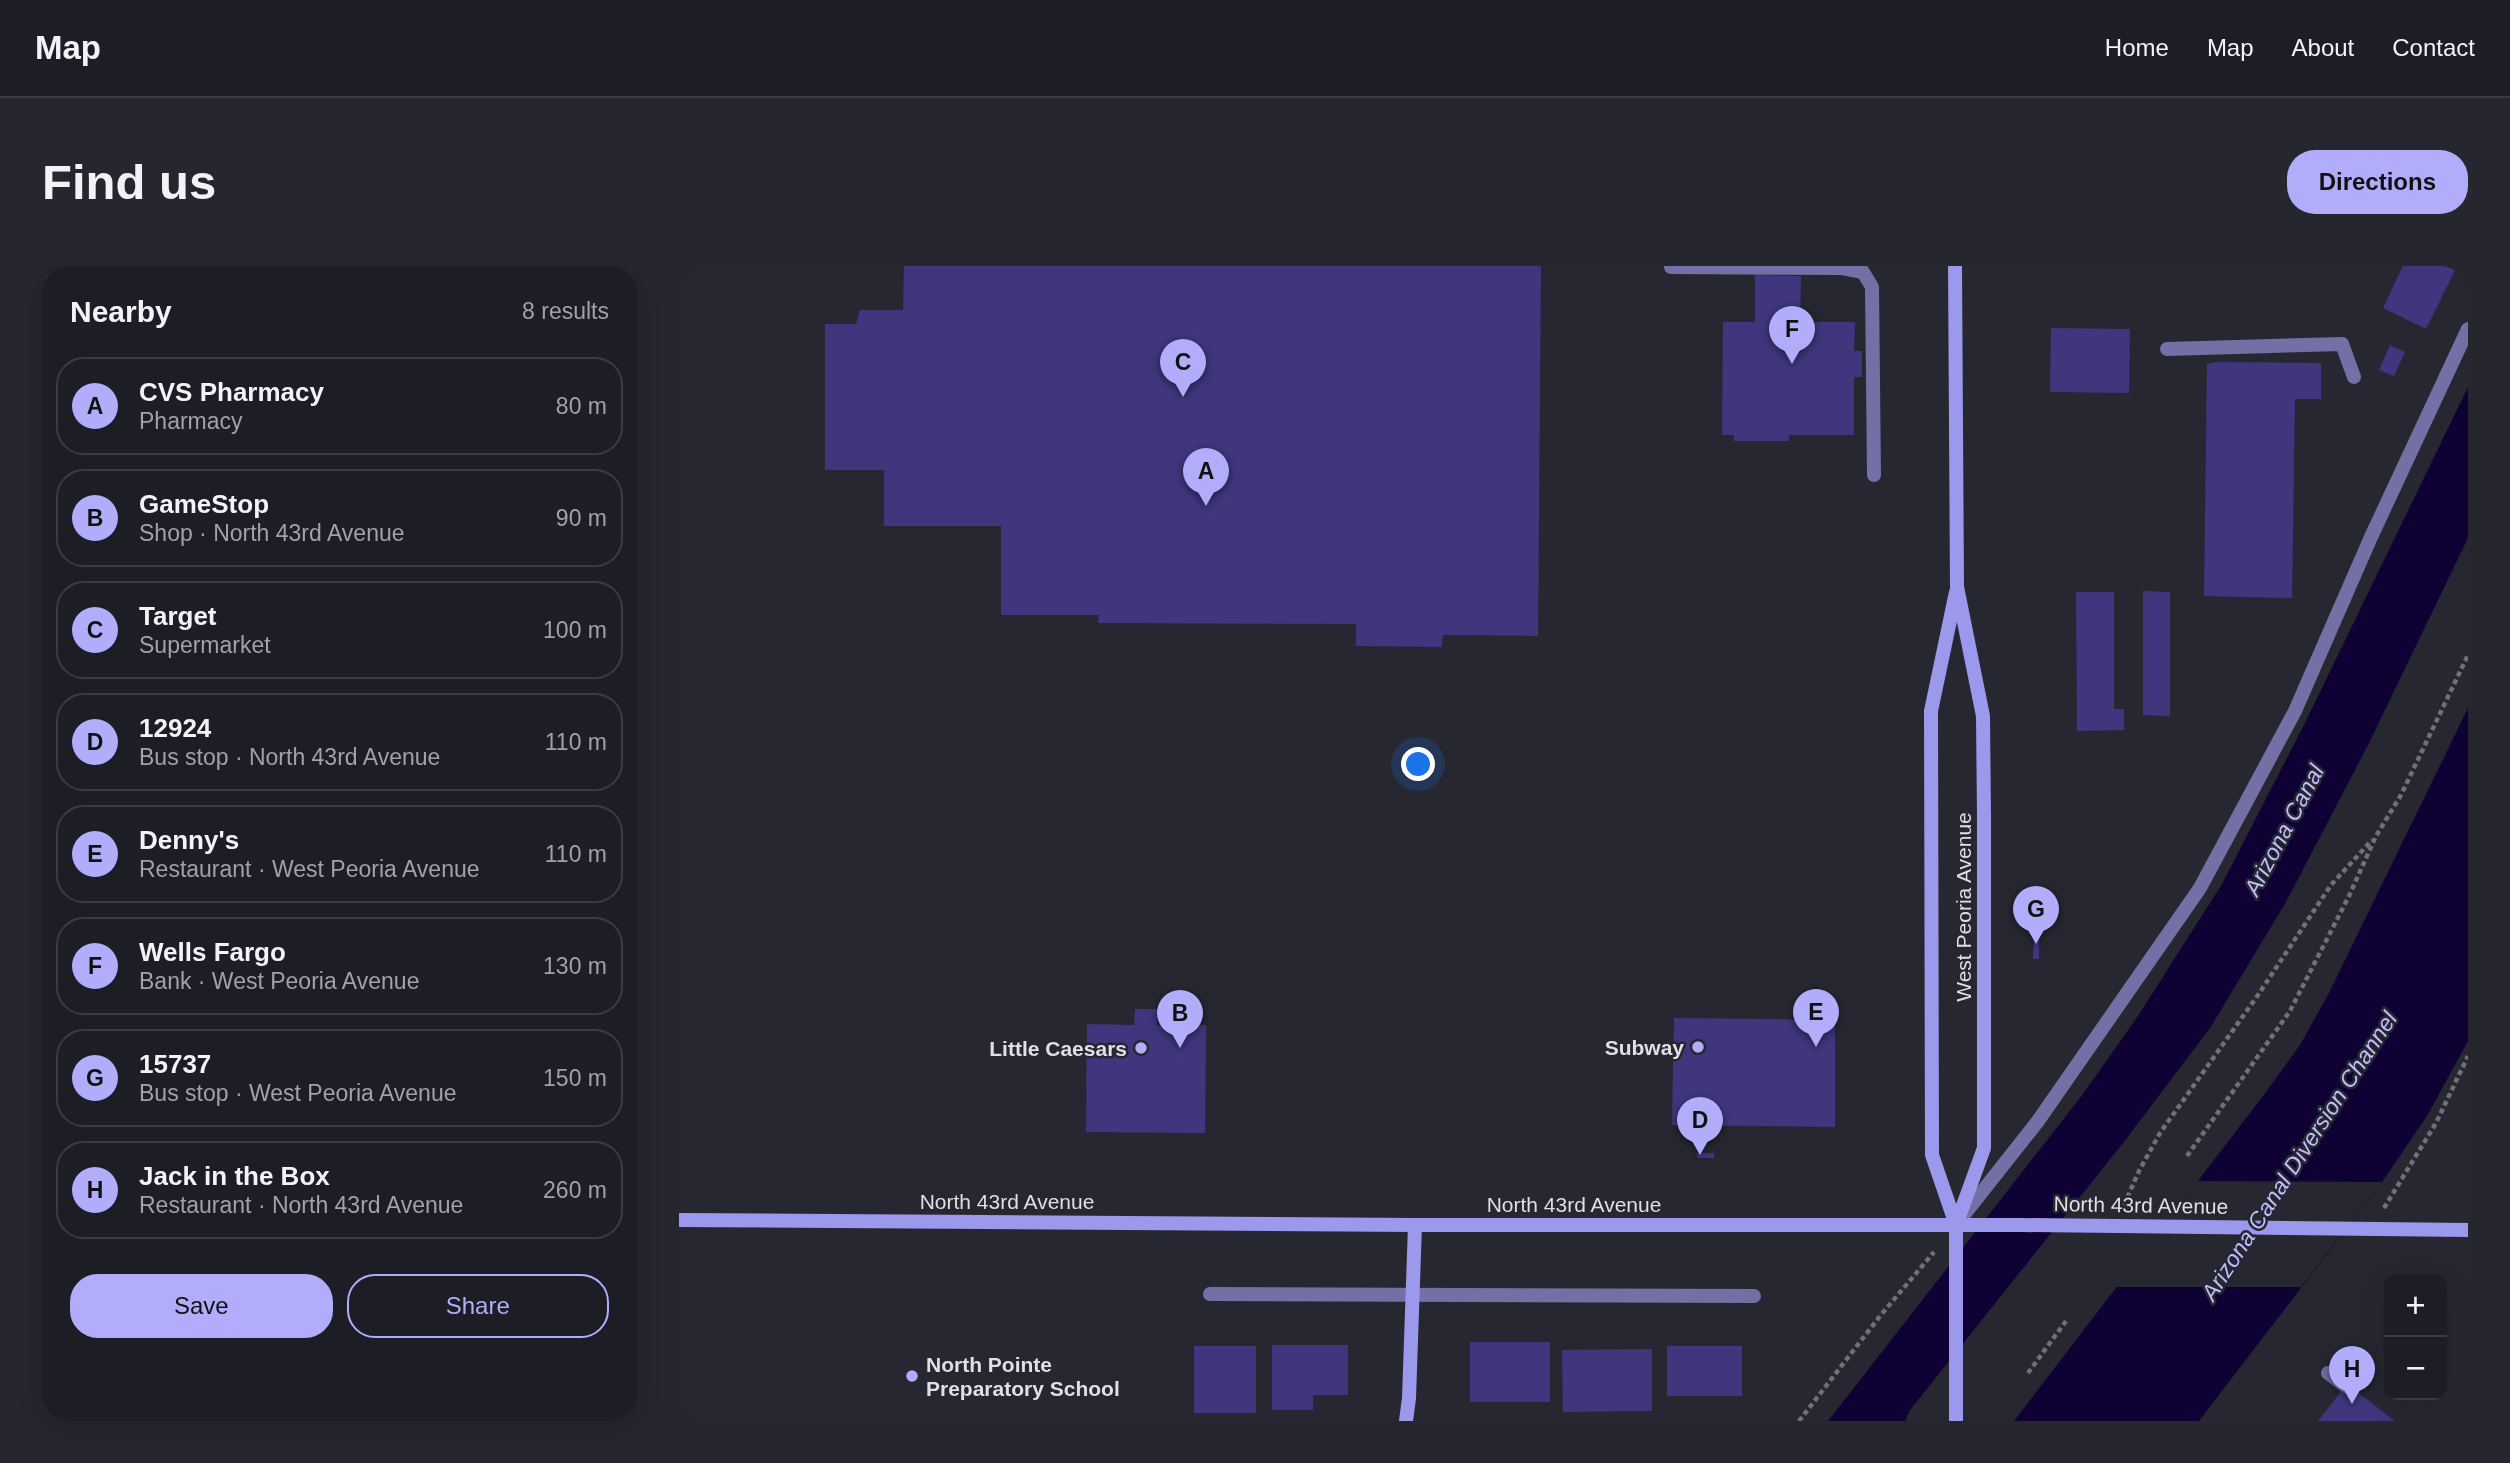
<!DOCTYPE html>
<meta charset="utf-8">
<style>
body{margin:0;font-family:Arial,sans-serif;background:#25262e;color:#f1f3f6}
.controls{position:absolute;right:21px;bottom:21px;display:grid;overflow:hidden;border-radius:14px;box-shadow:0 7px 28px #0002}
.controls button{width:63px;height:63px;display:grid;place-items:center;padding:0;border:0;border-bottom:2px solid #3b3b43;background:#1d1d26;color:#f1f3f6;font:35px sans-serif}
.you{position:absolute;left:740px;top:499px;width:24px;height:24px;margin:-18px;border:5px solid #fff;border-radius:50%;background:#1a73e8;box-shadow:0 0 0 10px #1a73e833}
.badge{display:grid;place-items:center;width:46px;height:46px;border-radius:50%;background:#b1adfa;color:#111;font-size:23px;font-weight:700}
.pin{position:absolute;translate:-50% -58px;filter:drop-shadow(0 2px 4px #0008)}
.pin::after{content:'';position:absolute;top:37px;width:24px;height:21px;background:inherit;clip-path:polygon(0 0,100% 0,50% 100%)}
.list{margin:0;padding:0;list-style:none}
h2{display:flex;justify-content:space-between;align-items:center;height:91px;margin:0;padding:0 28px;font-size:30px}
h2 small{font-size:23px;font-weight:400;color:#a0a2a7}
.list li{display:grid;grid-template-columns:46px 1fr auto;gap:21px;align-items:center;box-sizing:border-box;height:98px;margin:0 14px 14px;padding:0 14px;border:2px solid #3b3b43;border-radius:28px}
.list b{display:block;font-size:26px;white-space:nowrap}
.list p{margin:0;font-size:23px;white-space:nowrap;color:#a0a2a7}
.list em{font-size:23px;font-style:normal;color:#a0a2a7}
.actions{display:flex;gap:14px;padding:21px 28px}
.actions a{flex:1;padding:16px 0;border:2px solid #b1adfa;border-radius:28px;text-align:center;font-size:24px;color:#b1adfa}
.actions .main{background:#b1adfa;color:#111}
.map{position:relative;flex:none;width:1789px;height:1155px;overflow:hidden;border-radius:28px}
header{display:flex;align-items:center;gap:42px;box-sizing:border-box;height:98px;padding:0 35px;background:#1d1d26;border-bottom:2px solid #3b3b43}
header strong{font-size:33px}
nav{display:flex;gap:38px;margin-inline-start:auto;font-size:24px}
.intro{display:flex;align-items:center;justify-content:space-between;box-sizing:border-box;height:168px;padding:0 42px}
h1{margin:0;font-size:49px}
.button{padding:18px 32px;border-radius:28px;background:#b1adfa;color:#111;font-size:24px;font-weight:700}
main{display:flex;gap:42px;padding:0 42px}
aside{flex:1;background:#1d1d26;border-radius:28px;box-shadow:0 7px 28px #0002}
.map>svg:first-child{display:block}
.water{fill:#0f0134}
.pier{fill:#272732}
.building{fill:#40367e}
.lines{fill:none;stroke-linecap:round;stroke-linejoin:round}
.path{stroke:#70707a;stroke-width:4.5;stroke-dasharray:5 3.5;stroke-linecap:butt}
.lane{stroke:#7270a4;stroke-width:14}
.street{stroke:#7270a4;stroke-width:14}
.secondary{stroke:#9c98eb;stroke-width:14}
.poi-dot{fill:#b1adfa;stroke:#272732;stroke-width:2.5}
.labels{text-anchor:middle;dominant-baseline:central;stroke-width:5;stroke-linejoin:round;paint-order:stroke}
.street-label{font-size:21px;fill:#dfdfe6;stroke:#272732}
.poi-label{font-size:21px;font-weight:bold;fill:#dfdfe6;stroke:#272732;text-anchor:end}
.water-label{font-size:23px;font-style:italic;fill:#bfbdfc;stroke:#272732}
</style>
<header>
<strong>Map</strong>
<nav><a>Home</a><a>Map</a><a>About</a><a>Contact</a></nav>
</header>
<div class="intro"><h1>Find us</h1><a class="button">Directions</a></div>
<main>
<aside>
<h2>Nearby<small>8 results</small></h2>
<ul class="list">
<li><span class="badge">A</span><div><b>CVS Pharmacy</b><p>Pharmacy</p></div><em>80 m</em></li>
<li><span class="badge">B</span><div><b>GameStop</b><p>Shop · North 43rd Avenue</p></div><em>90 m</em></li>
<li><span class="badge">C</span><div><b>Target</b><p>Supermarket</p></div><em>100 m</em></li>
<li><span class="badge">D</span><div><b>12924</b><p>Bus stop · North 43rd Avenue</p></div><em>110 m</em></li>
<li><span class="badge">E</span><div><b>Denny's</b><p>Restaurant · West Peoria Avenue</p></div><em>110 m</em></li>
<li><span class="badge">F</span><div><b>Wells Fargo</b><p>Bank · West Peoria Avenue</p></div><em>130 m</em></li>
<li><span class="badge">G</span><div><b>15737</b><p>Bus stop · West Peoria Avenue</p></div><em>150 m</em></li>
<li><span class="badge">H</span><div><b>Jack in the Box</b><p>Restaurant · North 43rd Avenue</p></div><em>260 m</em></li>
</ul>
<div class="actions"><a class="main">Save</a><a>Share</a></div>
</aside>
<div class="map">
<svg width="1789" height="1155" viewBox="0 0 1789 1155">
<rect width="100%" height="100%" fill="#272732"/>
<path class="water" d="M1789,121v151l-100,207 -82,157 -76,126 -87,115 -213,267 -5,11h-77l255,-327 55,-78 84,-132 83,-161z
M1789,442v333l-41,75 -45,66 -183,239h-185l252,-329 34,-47 29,-52z"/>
<path class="pier" d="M1519,915l184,1 -81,105h-185z"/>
<path class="building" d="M225,0h637l-3,370 -95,-1 -1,12 -86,-1v-22l-258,-1 1,-8h-98v-89h-117v-56h-59v-146h31l4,-14h43z
M1724,0h54l-31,63 -43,-21z
M1076,9l46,1 -1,46h55l-1,29h8v26h-8v58h-65v6h-55v-6h-12l1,-113h32z
M1372,62l79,1 -1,64 -79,-1z
M1711,79l15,7 -11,24 -15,-6z
M1537,96l105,1v36h-26l-3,199 -88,-2 3,-232z
M1464,325l27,1v124l-27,-1z
M1397,326h38v117h10v21l-47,1z
M1355,674l5,1v18h-6z
M456,743h22v16h49l-1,108 -119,-1 1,-108 47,1z
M995,752l161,2v107l-163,-2z
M1018,887h17v5h-17z
M791,1076h80v60h-80z
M593,1079h76v50h-35v15h-41z
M515,1080h62v67h-62z
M988,1080h75v50h-75z
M973,1083v62l-89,1 -1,-62z
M1668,1118l48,37h-77z"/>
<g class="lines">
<path class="path" d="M1508,890l103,-145 59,-115 27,-60 25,-41 67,-140
M1445,939l15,-34 21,-38 98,-138 73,-110 41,-45
M1705,942l52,-85 32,-67
M1349,1107l38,-52
M1120,1155l81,-105 54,-64"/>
<path class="lane" d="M992,1l171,1 21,4 9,15 2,188
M1488,83l175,-5 12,33
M1280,955l79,-100 162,-233 95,-177 76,-174 97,-208
M1649,1107l17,13"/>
<path class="street" d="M531,1028l544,2"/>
<path class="secondary" d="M1276,0l2,321 26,129 1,100v332l-28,77
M1277,326l-25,119 1,444 24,70v196
M0,954l736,5h607l446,5
M727,1155l3,-23 6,-173"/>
</g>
<g class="poi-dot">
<circle cx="1019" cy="781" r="7"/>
<circle cx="462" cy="782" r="7"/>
<circle cx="233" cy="1110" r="7"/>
</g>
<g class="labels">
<g class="street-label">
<text transform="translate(1284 641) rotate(-90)">West Peoria Avenue</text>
<text x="328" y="935">North 43rd Avenue</text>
<text x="895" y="938">North 43rd Avenue</text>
<text transform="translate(1462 939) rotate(1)">North 43rd Avenue</text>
</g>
<g class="poi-label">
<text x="1005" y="781">Subway</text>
<text x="448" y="782">Little Caesars</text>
<text x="247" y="1098" text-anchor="start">North Pointe<tspan x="247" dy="24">Preparatory School</tspan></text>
</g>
<g class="water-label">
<text transform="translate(1605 564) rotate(-62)">Arizona Canal</text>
<text transform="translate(1620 890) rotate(-57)">Arizona Canal Diversion Channel</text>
</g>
</g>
</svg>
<div class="controls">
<button>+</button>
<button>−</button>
</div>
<div class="you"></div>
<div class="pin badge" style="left:527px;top:240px">A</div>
<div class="pin badge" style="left:501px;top:782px">B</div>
<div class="pin badge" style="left:504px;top:131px">C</div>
<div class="pin badge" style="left:1021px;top:889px">D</div>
<div class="pin badge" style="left:1137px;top:781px">E</div>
<div class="pin badge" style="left:1113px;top:98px">F</div>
<div class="pin badge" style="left:1357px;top:678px">G</div>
<div class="pin badge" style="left:1673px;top:1138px">H</div>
</div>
</main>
